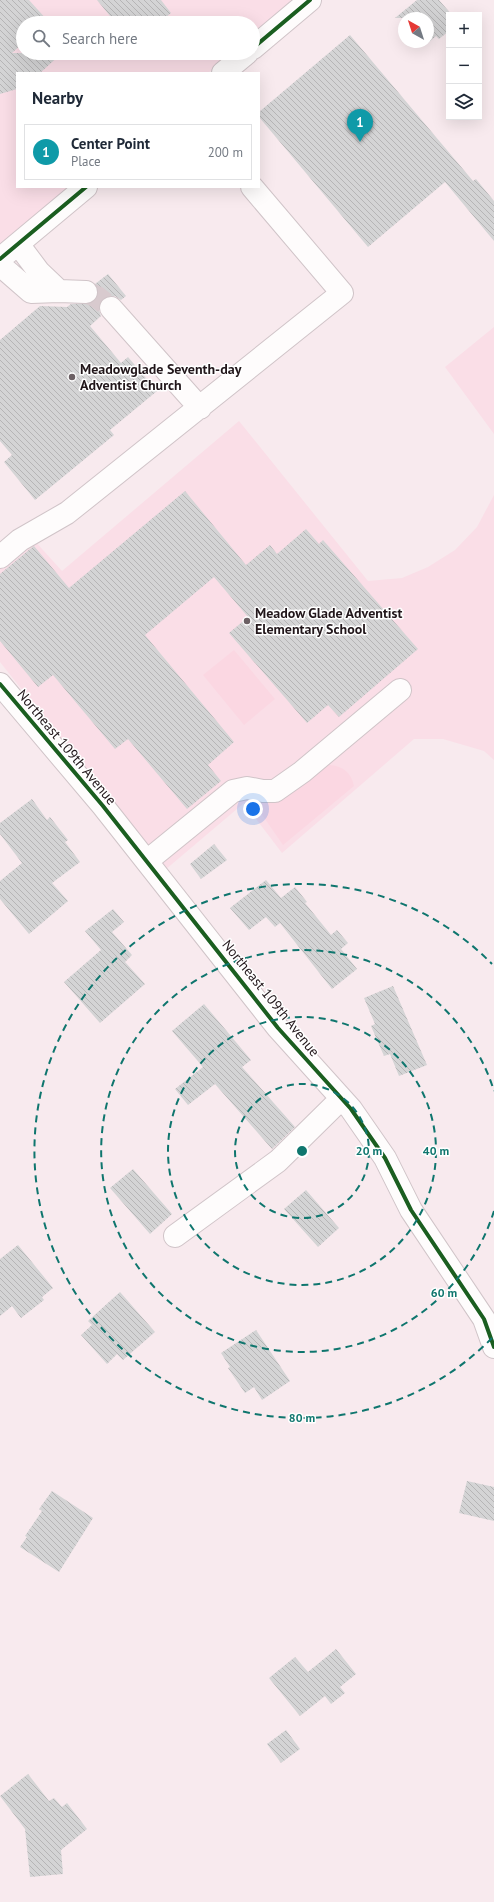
<!DOCTYPE html>
<meta charset="utf-8">
<style>
body{margin:0;font-family:"PT Sans",sans-serif;background:#f2f2f3;color:#1f2937}
.controls{position:absolute;right:12px;top:12px;display:grid;overflow:hidden;border-radius:0px;box-shadow:0 4px 16px #0002}
.controls button{width:36px;height:36px;display:grid;place-items:center;padding:0;border:0;border-bottom:1px solid #e0e1e3;background:#fff;color:#1f2937;font:20px sans-serif}
.compass{position:absolute;left:398px;top:12px;width:36px;height:36px;border-radius:50%;background:#fff;box-shadow:0 4px 16px #0002;rotate:321deg}
.you{position:absolute;left:253px;top:809px;width:14px;height:14px;margin:-10px;border:3px solid #fff;border-radius:50%;background:#1a73e8;box-shadow:0 0 0 6px #1a73e833}
.badge{display:grid;place-items:center;width:26px;height:26px;border-radius:50%;background:#111827;color:#fff;font-size:13px;font-weight:700}
.pin{position:absolute;translate:-50% -33px;filter:drop-shadow(0 1px 2px #0008)}
.pin::after{content:'';position:absolute;top:21px;width:14px;height:12px;background:inherit;clip-path:polygon(0 0,100% 0,50% 100%)}
.list{margin:0;padding:0;list-style:none}
h2{display:flex;justify-content:space-between;align-items:center;height:52px;margin:0;padding:0 16px;font-size:17px}
h2 small{font-size:13px;font-weight:400;color:#747a83}
.list li{display:grid;grid-template-columns:26px 1fr auto;gap:12px;align-items:center;box-sizing:border-box;height:56px;margin:0 8px 8px;padding:0 8px;border:1px solid #e0e1e3;border-radius:0px}
.list b{display:block;font-size:15px;white-space:nowrap}
.list p{margin:0;font-size:13px;white-space:nowrap;color:#747a83}
.list em{font-size:13px;font-style:normal;color:#747a83}
.icon{flex:none;width:22px;height:22px;fill:none;stroke:currentColor;stroke-width:2;stroke-linecap:round;stroke-linejoin:round}
.map{position:relative;flex:none;width:494px;height:1902px;overflow:hidden}
.search{position:absolute;background:#fff;box-shadow:0 4px 16px #0002;left:16px;top:16px;width:244px;height:44px;display:flex;align-items:center;gap:10px;box-sizing:border-box;padding:0 14px;border-radius:22px;color:#747a83;font-size:15px}
.panel{position:absolute;background:#fff;box-shadow:0 4px 16px #0002;left:16px;top:72px;width:244px;height:116px;border-radius:0px}
.map>svg:first-child{display:block}
.built{fill:#fadee7}
.green{fill:#fbd7e2}
.building{fill:url(#building-back-hatch)}
.lines{fill:none;stroke-linecap:round;stroke-linejoin:round}
.minor-tunnel{stroke:#d8cace;stroke-width:22;stroke-dasharray:22 11;stroke-linecap:butt}
.minor-casing{stroke:#d0c4c8;stroke-width:24}
.minor{stroke:#fefcfc;stroke-width:22}
.cycleway-casing{stroke:#fff;stroke-width:6}
.cycleway{stroke:#1b5e20;stroke-width:4}
.ring{fill:none;stroke:#0f766e;stroke-width:2;stroke-dasharray:7 5}
.poi-dot{fill:#6c6064;stroke:#fff;stroke-width:1.5}
.labels{text-anchor:middle;dominant-baseline:central;stroke-width:3;stroke-linejoin:round;paint-order:stroke}
.poi-label{font-size:14px;font-weight:bold;fill:#21161a;stroke:#fff;text-anchor:start}
.street-label{font-size:14px;fill:#21161a;stroke:#fff}
.centre{fill:#0f766e;stroke:#fff;stroke-width:2}
.ring-label{font-size:12px;text-anchor:middle;font-weight:bold;fill:#0f766e;stroke:#fff;stroke-width:3;stroke-linejoin:round;paint-order:stroke}
</style>
<div class="map">
<svg width="494" height="1902" viewBox="0 0 494 1902">
<defs>
<pattern id="building-back-hatch" width="6" height="6" patternUnits="userSpaceOnUse"><rect width="6" height="6" fill="#d4d4d5"/><path d="M-1 5l2 2M0 0l6 6M5-1l2 2" fill="none" stroke="#b6b5b6"/></pattern>
</defs>
<rect width="100%" height="100%" fill="#f8eaee"/>
<path class="built" d="M0,0h292l-6,8 -33,27v-12h-230v30h209l-24,20h-191v114h54l-71,59z
M494,327v107l-49,-67z
M239,421l129,160 34,-3 26,-11 27,-17 22,-23 17,-32v265l-10,-9 -41,-12h-29l-132,114 -38,-50 -79,67 -165,-208v-93l33,-30 29,32z"/>
<path class="green" d="M234,650l41,49 -31,26 -41,-50z
M329,765c14,1 22,7 25,21l-71,59 -27,-39 21,-10 46,-30z"/>
<path class="building" d="M0,0h29l19,21 -2,2h-23v20l-11,10h50l-22,20h-23v16l-17,5z
M97,0h64l10,13 -12,10h-58l9,-7z
M417,0h22l13,15h-3v16l-10,8 -3,-3 -8,7v-25h-33z
M350,35l123,146 3,-2 18,22v40l-49,-59 -77,65 -109,-130v-5z
M108,274l18,22 -5,4 -6,-4h-6l-6,2 -4,6v6l2,6 -11,10 31,37 7,-6 29,34 -47,39 4,5 -79,65 -31,-38 8,-7 -12,-14v-101l40,-34 27,1 4,-3 21,-1 4,-4 2,-6 -3,-9z
M185,491l61,74 24,-20 7,9 29,-25 13,15 4,-4 95,109 -79,68 -11,-12 -21,18 -78,-90 19,-16 -34,-40 -69,58 89,107 -26,23 13,16 -34,28 -59,-70 -13,10 -62,-74 -15,12 -38,-46v-67l30,-25 4,-3 35,42z
M32,799l15,21 3,-3 18,23 -3,2 15,20 -28,21 16,18 -39,33 -29,-35v-18l22,-18 -22,-29v-11z
M214,844l13,16 -26,19 -11,-15z
M266,880l15,18 14,-11 12,15 -2,1 26,32 6,-5 11,13 -7,6 16,20 -25,20 -52,-66 -5,4 -9,-10 -17,13 -19,-22z
M113,909l11,13 -12,10 20,23 -7,7 20,22 -45,39 -36,-41 37,-32 -16,-19z
M393,986l34,79 -28,11 -9,-22 -6,2 -13,-30 4,-2 -11,-26z
M204,1004l47,56 -9,7 53,60 -23,22 -57,-65 -27,21 -13,-16 28,-22 -31,-36z
M133,1169l39,45 -22,20 -40,-46z
M306,1190l33,38 -21,19 -34,-38z
M18,1245l35,43 -11,9 2,3 -23,18 -9,-12 -12,10v-57z
M120,1292l35,40 -32,28 -6,-6 -10,10 -26,-29 11,-10 -4,-4z
M256,1330l34,51 -28,19 -8,-13 -9,6 -17,-25 2,-1 -9,-14z
M467,1481l27,6v34l-35,-8z
M52,1491l41,27 -34,54 -39,-25 7,-10 -2,-1 17,-25 -3,-2z
M336,1649l20,25 -16,13 5,6 -14,11 -6,-8 -25,20 -31,-38 26,-21 13,15z
M286,1730l14,19 -19,14 -14,-19z
M28,1774l21,27 5,-3 8,9 5,-4 20,26 -26,21 2,24 -33,3 -5,-48 -25,-33z"/>
<g class="lines">
<path class="minor-tunnel" d="M86,292l11,5 14,11"/>
<defs>
<path id="minor" d="M253,48l57,-48
M223,73l24,-20
M7,253l79,-66
M0,265l31,27 28,-1 -20,-19 -21,-28
M59,291l27,1
M111,308l89,100
M0,557l20,-17 47,-27 275,-220 -90,-106
M0,684l103,122 175,222 73,81 34,49 26,52 73,109 10,28
M147,861l86,-70 14,-3 16,3h12l27,-19 98,-82
M175,1236l103,-75 63,-62"/>
</defs>
<use href="#minor" class="minor-casing"/>
<use href="#minor" class="minor"/>
<defs>
<path id="cycleway" d="M253,48l57,-48
M0,259l86,-72
M0,684l103,122 175,222 73,81 34,49 26,52 73,109 10,28"/>
</defs>
<use href="#cycleway" class="cycleway-casing"/>
<use href="#cycleway" class="cycleway"/>
</g>
<g class="ring">
<circle cx="302" cy="1151" r="67"/>
<circle cx="302" cy="1151" r="134"/>
<path d="M494 1211A201 201 0 1 1 494 1091"/>
<path d="M492 1338A267 267 0 1 1 492 964"/>
</g>
<g class="poi-dot">
<circle cx="72" cy="377" r="4"/>
<circle cx="247" cy="621" r="4"/>
</g>
<g class="labels">
<g class="poi-label">
<text x="80" y="369">Meadowglade Seventh-day<tspan x="80" dy="16">Adventist Church</tspan></text>
<text x="255" y="613">Meadow Glade Adventist<tspan x="255" dy="16">Elementary School</tspan></text>
</g>
<g class="street-label">
<text transform="translate(67 747) rotate(50)">Northeast 109th Avenue</text>
<text transform="translate(271 998) rotate(51)">Northeast 109th Avenue</text>
</g>
</g>
<circle cx="302" cy="1151" r="6" class="centre"/>
<g class="ring-label">
<text x="369" y="1155">20 m</text>
<text x="436" y="1155">40 m</text>
<text x="444" y="1297">60 m</text>
<text x="302" y="1422">80 m</text>
</g>
</svg>
<div class="controls">
<button>+</button>
<button>−</button>
<button><svg class="icon" aria-label="layers" viewBox="0 0 24 24"><path d="M12 4l9 5-9 5-9-5zM3 14l9 5 9-5"/></svg></button>
</div>
<svg class="compass" viewBox="-18 -18 36 36"><path d="M0-13l5 13h-10z" fill="#e53935"/><path d="M0 13l5-13h-10z" fill="#747a83"/></svg>
<div class="you"></div>
<div class="pin badge" style="left:360px;top:142px;background:#0f9aa8">1</div>
<div class="search"><svg class="icon" aria-label="search" viewBox="0 0 24 24"><circle cx="10" cy="10" r="6"/><path d="M15 15l6 6"/></svg>Search here</div>
<section class="panel">
<h2>Nearby<small></small></h2>
<ul class="list">
<li><span class="badge" style="background:#0f9aa8">1</span><div><b>Center Point</b><p>Place</p></div><em>200 m</em></li>
</ul>
</section>
</div>
